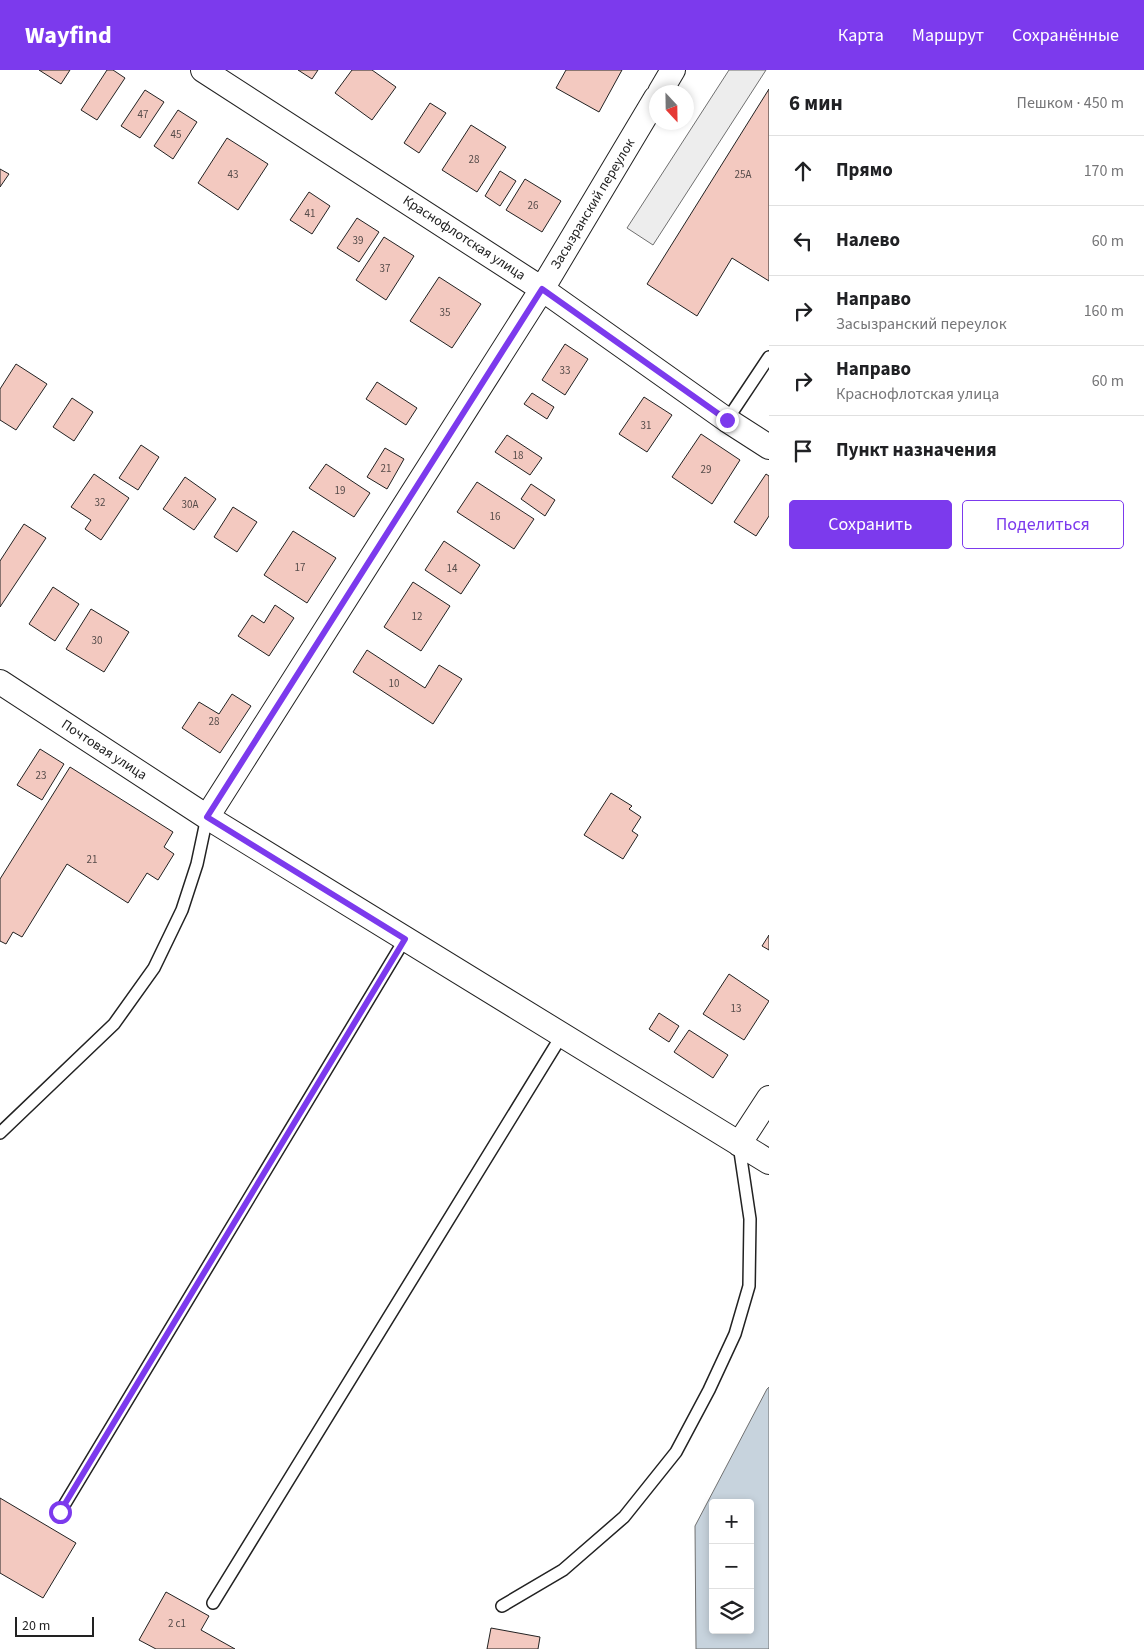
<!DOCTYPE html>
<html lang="ru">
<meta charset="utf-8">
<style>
body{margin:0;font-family:"Source Sans 3",sans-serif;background:#f2f2f2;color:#202124}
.controls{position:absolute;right:15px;bottom:15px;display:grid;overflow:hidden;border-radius:5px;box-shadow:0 2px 8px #0003}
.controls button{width:45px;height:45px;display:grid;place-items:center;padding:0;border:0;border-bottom:1px solid #e0e0e0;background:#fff;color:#202124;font:25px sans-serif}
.compass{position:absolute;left:649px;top:15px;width:45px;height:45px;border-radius:50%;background:#fff;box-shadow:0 2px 8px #0003;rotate:158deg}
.scale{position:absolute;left:15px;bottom:12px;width:79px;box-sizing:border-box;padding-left:5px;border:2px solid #222;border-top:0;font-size:14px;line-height:18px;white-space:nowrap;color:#222;-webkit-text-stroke:4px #fff;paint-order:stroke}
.stop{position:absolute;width:15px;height:15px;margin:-11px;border:4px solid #7c3aed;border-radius:50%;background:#fff}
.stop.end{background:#7c3aed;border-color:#fff;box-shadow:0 1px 5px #0008}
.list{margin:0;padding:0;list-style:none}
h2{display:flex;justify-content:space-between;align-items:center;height:65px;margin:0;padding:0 20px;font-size:21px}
h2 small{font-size:16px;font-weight:400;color:#757577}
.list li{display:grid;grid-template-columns:32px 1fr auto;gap:15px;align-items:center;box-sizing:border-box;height:70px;padding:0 20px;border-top:1px solid #e0e0e0}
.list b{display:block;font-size:19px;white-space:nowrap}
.list p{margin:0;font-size:16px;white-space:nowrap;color:#757577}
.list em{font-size:16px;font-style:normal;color:#757577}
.actions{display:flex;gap:10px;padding:15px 20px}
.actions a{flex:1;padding:11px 0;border:1px solid #7c3aed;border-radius:5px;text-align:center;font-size:18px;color:#7c3aed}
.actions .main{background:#7c3aed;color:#fff}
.icon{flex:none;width:28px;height:28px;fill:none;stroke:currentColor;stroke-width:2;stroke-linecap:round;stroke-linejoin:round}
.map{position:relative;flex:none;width:769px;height:1579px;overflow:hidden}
header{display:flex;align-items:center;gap:30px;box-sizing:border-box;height:70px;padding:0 25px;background:#7c3aed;color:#fff}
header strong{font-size:24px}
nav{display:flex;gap:28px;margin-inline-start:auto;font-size:18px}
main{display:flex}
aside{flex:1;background:#fff}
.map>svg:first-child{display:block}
.parking{fill:#ededed;stroke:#6f6f6f}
.water{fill:#c7d3dd;stroke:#6f6f6f;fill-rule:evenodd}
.building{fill:#f3c9c0;stroke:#222}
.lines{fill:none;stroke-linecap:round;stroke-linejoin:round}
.service-casing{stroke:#222;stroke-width:14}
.minor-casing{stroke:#222;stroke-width:26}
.service{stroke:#fff;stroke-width:11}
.minor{stroke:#fff;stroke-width:24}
.route{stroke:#7c3aed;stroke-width:6}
.labels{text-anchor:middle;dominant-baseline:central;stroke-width:4;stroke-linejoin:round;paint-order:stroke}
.number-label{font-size:11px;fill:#564c4a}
.street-label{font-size:14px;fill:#222;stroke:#fff}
</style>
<header>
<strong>Wayfind</strong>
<nav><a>Карта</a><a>Маршрут</a><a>Сохранённые</a></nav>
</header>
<main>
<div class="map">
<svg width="769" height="1579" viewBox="0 0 769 1579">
<rect width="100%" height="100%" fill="#fff"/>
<path class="parking" d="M729,0h37l-113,175 -26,-17z"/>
<path class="water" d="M769,1317v262h-73l-1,-123 72,-137zM713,1433h37v127h-37z"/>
<path class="building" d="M39,0h31l-9,14z
M107,0h6l12,8 -28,42 -16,-10z
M298,0h20l-6,9z
M352,0h20l24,17 -24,33 -37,-27z
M566,0h56l-23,42 -43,-24z
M769,19v192l-37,-23 -35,58 -50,-32z
M145,20l19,12 -24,36 -19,-12z
M430,33l16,10 -27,40 -15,-10z
M178,40l19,12 -24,37 -19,-13z
M471,55l35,22 -29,45 -35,-22z
M227,68l41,26 -30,46 -40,-27z
M0,99l9,5 -9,13z
M500,101l16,10 -16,25 -15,-10z
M525,109l36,22 -19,31 -36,-22z
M309,122l21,14 -18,28 -22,-14z
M357,148l22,14 -20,30 -22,-14z
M384,167l30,19 -28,44 -30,-20z
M439,207l42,27 -29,44 -42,-27z
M565,274l23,15 -23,36 -23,-15z
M16,294l31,20 -31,46 -16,-10v-31z
M377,312l40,26 -11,17 -40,-26z
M532,323l22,14 -7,12 -23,-15z
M644,327l28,18 -25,37 -28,-18z
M72,328l21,14 -19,29 -21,-14z
M701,364l39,26 -28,44 -40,-27z
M507,365l35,23 -12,17 -35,-23z
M141,375l18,12 -21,33 -19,-12z
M385,378l19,11 -17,30 -20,-12z
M326,394l44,29 -16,24 -45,-29z
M94,404l35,24 -28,42 -16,-11 6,-9 -20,-13z
M766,404l3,2v40l-13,20 -22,-14z
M185,407l31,22 -22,31 -31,-21z
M477,412l57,37 -20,30 -57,-37z
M531,414l24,16 -10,16 -24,-17z
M233,437l24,15 -20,30 -23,-15z
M24,454l22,14 -46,69v-46z
M293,461l43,27 -29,45 -43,-28z
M444,471l36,24 -19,29 -36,-24z
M413,512l37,24 -29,45 -37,-24z
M53,517l26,17 -24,37 -26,-17z
M275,535l19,13 -25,38 -31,-20 14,-21 12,8z
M91,539l38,23 -25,40 -38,-23z
M367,580l58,38 14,-23 23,14 -29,45 -80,-52z
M232,624l19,12 -31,47 -38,-25 17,-26 20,12z
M40,679l24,15 -22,36 -25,-15z
M70,697l103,65 -9,15 10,7 -16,26 -11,-7 -19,30 -61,-39 -45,73 -9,-5 -7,12 -6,-3v-62z
M611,723l21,13 -3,3 12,8 -9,14 6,4 -15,24 -39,-24z
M769,865v15l-7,-4z
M729,904l40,27 -25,39 -41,-26z
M659,943l20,13 -10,16 -20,-13z
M689,960l39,25 -15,23 -39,-26z
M0,1428l76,45 -33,55 -43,-25z
M166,1522l43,24 -8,14 34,19h-79l-17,-9z
M491,1558l49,9 -2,12h-51z"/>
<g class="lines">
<defs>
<path id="service" d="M727,350l42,-63
M0,1063l114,-109 40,-56 28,-58 15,-46 10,-47
M60,1442l345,-573
M213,1533l349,-568
M502,1536l61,-36 61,-53 52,-65 33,-62 26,-56 14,-48 1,-67 -11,-74"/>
<path id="minor" d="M203,0l339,219 185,131 42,27
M660,22l13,-22
M0,612l207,135 562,345
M207,747l335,-528 114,-191
M739,1074l30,-46"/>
</defs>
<use href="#service" class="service-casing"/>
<use href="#minor" class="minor-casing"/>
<use href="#service" class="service"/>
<use href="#minor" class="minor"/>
</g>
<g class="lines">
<path class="route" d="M60,1442l345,-573 -198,-122 335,-528 185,131"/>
</g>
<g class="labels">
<g class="number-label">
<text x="143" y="44">47</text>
<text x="176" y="64">45</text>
<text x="474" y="89">28</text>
<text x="233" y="104">43</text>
<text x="743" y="104">25А</text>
<text x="533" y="135">26</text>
<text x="310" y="143">41</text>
<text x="358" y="170">39</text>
<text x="385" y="198">37</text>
<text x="445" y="242">35</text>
<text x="565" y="300">33</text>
<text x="646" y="355">31</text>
<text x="518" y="385">18</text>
<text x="386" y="398">21</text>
<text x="706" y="399">29</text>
<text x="340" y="420">19</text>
<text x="100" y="432">32</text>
<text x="190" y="434">30А</text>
<text x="495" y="446">16</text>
<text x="300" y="497">17</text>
<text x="452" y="498">14</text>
<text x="417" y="546">12</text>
<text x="97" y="570">30</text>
<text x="394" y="613">10</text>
<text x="214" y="651">28</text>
<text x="41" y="705">23</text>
<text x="92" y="789">21</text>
<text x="736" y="938">13</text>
<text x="177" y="1553">2 с1</text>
</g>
<g class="street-label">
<text transform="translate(593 134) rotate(-59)">Засызранский переулок</text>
<text transform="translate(464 168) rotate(33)">Краснофлотская улица</text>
<text transform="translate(104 680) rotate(33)">Почтовая улица</text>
</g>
</g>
</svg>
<div class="controls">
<button>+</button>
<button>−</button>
<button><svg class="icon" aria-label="layers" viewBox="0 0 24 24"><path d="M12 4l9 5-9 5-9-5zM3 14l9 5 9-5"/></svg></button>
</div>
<svg class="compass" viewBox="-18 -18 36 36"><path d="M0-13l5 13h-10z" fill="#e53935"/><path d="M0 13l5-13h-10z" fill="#757577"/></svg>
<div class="scale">20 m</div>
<div class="stop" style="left:60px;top:1442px"></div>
<div class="stop end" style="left:727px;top:350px"></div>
</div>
<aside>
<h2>6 мин<small>Пешком · 450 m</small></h2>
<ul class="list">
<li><svg class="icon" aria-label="ahead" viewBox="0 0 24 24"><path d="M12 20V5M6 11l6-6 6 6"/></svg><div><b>Прямо</b></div><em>170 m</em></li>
<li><svg class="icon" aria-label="left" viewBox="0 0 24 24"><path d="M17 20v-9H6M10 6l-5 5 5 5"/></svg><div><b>Налево</b></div><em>60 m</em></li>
<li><svg class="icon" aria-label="right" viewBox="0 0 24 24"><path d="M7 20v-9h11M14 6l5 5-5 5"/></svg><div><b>Направо</b><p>Засызранский переулок</p></div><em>160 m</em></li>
<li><svg class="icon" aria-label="right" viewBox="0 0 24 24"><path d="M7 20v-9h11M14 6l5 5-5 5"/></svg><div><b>Направо</b><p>Краснофлотская улица</p></div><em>60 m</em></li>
<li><svg class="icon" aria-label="arrive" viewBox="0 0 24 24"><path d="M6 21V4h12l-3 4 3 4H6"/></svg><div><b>Пункт назначения</b></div></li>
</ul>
<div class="actions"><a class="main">Сохранить</a><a>Поделиться</a></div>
</aside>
</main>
